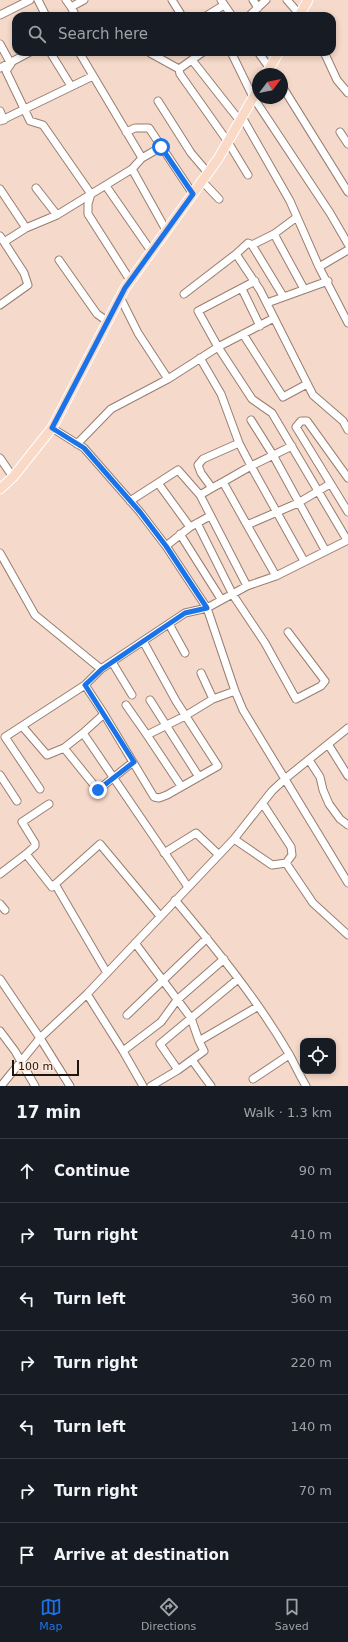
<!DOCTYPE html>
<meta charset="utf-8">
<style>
body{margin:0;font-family:"DejaVu Sans",sans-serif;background:#20242c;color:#f1f3f6}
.controls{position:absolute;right:12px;bottom:12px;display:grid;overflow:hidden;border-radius:8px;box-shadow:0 2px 6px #0003}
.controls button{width:36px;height:36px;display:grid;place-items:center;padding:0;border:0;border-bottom:1px solid #363941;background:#171b24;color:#f1f3f6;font:20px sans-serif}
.compass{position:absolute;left:252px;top:68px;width:36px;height:36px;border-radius:50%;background:#171b24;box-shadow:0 2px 6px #0003;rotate:58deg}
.scale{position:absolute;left:12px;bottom:10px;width:67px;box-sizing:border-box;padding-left:4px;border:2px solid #1e150f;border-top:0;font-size:11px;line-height:14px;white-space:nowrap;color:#1e150f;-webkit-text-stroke:3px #fee8db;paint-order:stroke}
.stop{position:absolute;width:12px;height:12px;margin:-9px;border:3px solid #1a73e8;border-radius:50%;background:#fff}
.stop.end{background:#1a73e8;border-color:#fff;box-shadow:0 1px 4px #0008}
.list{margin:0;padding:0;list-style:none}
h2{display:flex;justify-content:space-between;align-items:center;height:52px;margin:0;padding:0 16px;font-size:17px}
h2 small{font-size:13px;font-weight:400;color:#9ea1a6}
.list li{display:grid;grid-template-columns:26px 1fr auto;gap:12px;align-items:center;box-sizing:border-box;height:64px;padding:0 16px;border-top:1px solid #363941}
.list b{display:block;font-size:15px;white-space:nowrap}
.list em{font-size:13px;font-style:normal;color:#9ea1a6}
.icon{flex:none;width:22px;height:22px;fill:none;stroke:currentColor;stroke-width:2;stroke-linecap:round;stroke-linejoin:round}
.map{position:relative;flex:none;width:348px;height:1086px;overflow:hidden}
.search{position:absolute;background:#171b24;box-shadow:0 2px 6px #0003;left:12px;right:12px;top:12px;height:44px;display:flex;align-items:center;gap:10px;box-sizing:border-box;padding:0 14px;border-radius:12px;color:#9ea1a6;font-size:15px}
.sheet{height:500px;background:#171b24}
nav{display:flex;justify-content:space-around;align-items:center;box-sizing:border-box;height:56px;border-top:1px solid #363941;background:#171b24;font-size:11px;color:#9ea1a6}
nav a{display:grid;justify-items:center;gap:2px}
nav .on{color:#1a73e8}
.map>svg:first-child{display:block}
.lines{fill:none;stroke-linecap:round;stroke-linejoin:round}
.minor-casing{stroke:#987e70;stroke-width:9}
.major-casing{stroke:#fff;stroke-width:11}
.minor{stroke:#fff;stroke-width:7}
.major{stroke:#fad9c7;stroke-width:9}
.route{stroke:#1a73e8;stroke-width:5}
</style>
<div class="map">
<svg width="348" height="1086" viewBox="0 0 348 1086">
<rect width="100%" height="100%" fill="#f5d9ca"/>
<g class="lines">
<defs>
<path id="minor" d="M38,0l8,16
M66,0l5,7 13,-7
M172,0l10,16
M221,0l11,16
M253,0l5,8
M287,0l14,16
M71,7l5,9
M0,15l30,-15
M206,16l18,-11
M249,16l17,-16
M0,44l11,20 -5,7 24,50 13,4 48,69 -3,10v10l42,66
M50,52l21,34
M79,52l63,106 -10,11 34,61
M203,52l-24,17 1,5 48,68 20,33
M231,52l22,45 77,116 18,31
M258,52l16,22
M324,52l13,28 11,13
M150,53l29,16
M192,60l48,61
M0,68l30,-16
M282,86l66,106
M158,101l33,52 17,20
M0,111l4,9
M242,117l48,84 29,66 29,56
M0,121l93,-45
M126,132l9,-4h14l44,66
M340,132l8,12
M142,158l19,-11
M202,181l17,18
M106,186l45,65
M36,188l21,27
M0,189l26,39 31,-13 75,-46
M274,234l30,55
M0,236l4,6 22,-14
M252,245l22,-11 23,-17
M236,254l12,-11 4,2 31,51
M59,260l38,54 10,7
M319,267l29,-17
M242,289l18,37
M184,294l52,-40 24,36 53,105 30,26 5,9
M120,297l18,36 30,46 50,-32 -20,-36 57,-30
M267,303l61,-22
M0,305l28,-20 -4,-12 -20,-31
M274,318l-56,29 34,52 20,14 75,127
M243,334l40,63 24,-13
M200,358l21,36 18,49 12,23 53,95
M251,420l22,35 52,95
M52,428l32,20 56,64 26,34 41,62 28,83 8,19 105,173
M77,444l34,-35 57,-30
M0,458l13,19
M348,478l-41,-57h-6l-5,6 52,85
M223,482l-11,6 -11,-15 -3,-8 5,-6 36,-16
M158,483l32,44
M212,488l-12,7 47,91
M130,501l48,-31 22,25
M197,523l36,72 32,48 31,56 25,-13 4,-5 -37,-49
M247,525l-24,-43 28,-16 41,-20
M180,534l41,65
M166,546l24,-19 20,-11
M0,553l35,62 66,54
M276,576l-29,-51 51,-22 32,-19
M169,624l16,29
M112,662l20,33
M213,699l22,-8
M150,700l49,77
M126,705l21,30
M104,714l50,83 5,1 8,-3 51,-29 -42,-65 -33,-60
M22,726l25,29 17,-7
M83,733l-19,15 34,42 35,-28
M328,744l20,32
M309,760l11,17 3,13 6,14 11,15 8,6
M0,775l17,26
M181,786l-34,-51 38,-19 28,-17 -12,-26
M40,789l-35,-52 80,-52
M234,839l38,26 14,-2 6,-8 -1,-8 -28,-43
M164,853l32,-20 23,22
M26,854l9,-8v-3l-13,-21 27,-18
M286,863l27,40 35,32
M0,874l26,-20 26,33 48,-43 60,72
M55,884l52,89
M188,887l-105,-154 21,-19 -19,-29 16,-16 84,-56 22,-5 40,-22 29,-10 72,-36
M175,900c41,49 82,99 114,154 6,11 11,22 17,32
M0,904l5,6
M135,943l56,75 8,23 58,-34
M0,979l40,59 30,48
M87,994l36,57 20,35
M127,1015l80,-77
M0,1031l15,20 20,35
M199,1041l5,10 -26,19 -18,-26 78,-65
M123,1051l38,-29 16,-22 47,-41
M192,1060l19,26
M253,1079l36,-24
M1,1086l39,-48 47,-44 147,-155 38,-48 14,-13 62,-50
M151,1086l27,-16"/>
<path id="major" d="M299,16l9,-16
M266,74l13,-22
M0,489l13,-12 39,-49 73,-140 93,-129 40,-70"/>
</defs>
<use href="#minor" class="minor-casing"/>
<use href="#major" class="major-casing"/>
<use href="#minor" class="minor"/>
<use href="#major" class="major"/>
</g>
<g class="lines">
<path class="route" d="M98,790l36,-28 -49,-77 17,-16 83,-56 22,-5 -41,-62 -26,-34 -56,-64 -32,-20 73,-140 68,-94 -32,-47"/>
</g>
</svg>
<div class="controls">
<button><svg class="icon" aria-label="locate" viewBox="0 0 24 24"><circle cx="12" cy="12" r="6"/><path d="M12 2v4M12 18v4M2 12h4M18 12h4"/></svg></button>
</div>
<svg class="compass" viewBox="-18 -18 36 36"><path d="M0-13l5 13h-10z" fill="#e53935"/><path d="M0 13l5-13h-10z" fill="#9ea1a6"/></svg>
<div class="scale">100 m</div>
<div class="stop" style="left:161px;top:147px"></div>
<div class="stop end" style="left:98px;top:790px"></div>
<div class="search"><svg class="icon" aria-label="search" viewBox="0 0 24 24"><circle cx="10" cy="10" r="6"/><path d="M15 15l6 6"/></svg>Search here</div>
</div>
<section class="sheet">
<h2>17 min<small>Walk · 1.3 km</small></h2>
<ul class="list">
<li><svg class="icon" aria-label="ahead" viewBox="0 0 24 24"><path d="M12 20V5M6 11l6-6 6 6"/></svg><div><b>Continue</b></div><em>90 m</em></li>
<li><svg class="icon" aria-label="right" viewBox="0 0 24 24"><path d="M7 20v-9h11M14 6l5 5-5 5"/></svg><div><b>Turn right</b></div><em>410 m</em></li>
<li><svg class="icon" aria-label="left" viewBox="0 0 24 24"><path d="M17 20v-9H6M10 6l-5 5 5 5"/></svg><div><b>Turn left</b></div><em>360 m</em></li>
<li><svg class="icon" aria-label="right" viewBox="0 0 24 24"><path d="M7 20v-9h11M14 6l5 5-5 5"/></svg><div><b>Turn right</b></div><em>220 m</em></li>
<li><svg class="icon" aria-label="left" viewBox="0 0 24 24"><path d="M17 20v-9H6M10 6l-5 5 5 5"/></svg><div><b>Turn left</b></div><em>140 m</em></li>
<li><svg class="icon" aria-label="right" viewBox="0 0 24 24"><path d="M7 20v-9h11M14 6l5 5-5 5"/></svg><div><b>Turn right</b></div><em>70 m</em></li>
<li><svg class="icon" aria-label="arrive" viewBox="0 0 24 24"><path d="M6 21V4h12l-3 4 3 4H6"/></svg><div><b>Arrive at destination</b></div></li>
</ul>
</section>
<nav>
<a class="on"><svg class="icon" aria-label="map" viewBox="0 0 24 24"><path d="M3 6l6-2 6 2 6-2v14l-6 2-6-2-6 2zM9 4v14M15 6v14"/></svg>Map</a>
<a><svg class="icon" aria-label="directions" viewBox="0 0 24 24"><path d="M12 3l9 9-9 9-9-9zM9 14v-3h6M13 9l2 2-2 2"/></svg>Directions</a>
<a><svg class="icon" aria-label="saved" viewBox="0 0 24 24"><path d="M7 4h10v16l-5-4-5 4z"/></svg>Saved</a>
</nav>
